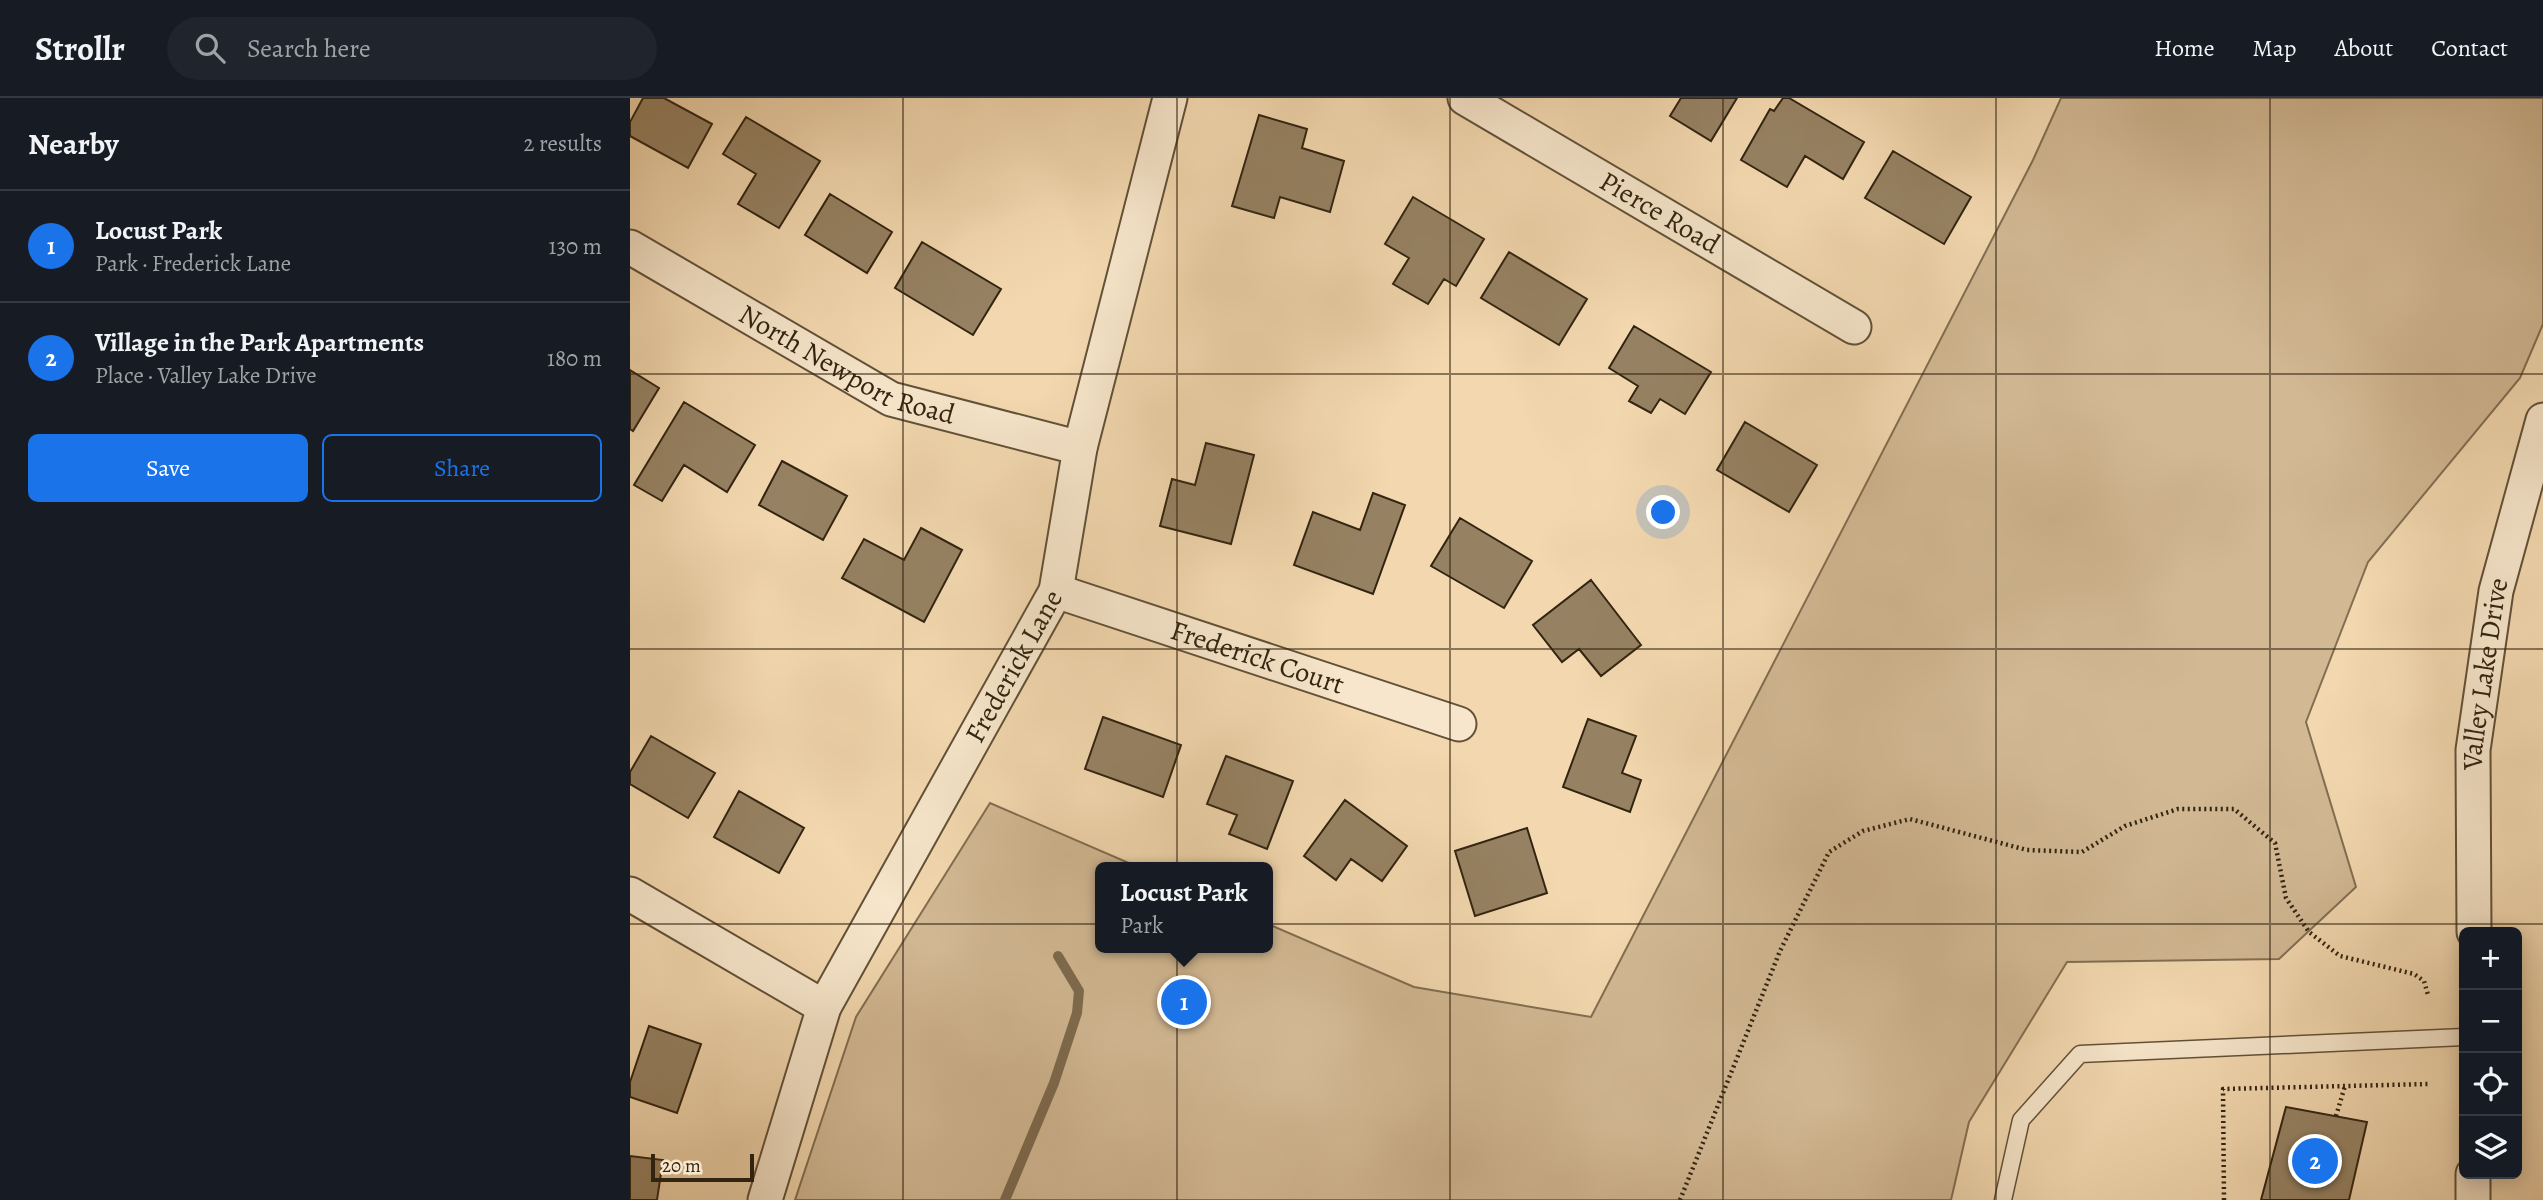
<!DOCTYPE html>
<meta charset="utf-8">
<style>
body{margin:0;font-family:Alegreya,serif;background:#20242c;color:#f1f3f6}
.controls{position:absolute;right:21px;bottom:21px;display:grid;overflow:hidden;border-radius:10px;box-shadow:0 4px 18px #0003}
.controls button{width:63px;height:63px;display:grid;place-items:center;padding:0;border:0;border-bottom:2px solid #363941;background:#171b24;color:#f1f3f6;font:35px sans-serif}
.scale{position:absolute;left:21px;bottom:18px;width:103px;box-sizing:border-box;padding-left:7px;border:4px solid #322411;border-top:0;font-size:19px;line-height:24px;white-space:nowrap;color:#322411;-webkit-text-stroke:5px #f7e6cb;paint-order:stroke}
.you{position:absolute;left:1034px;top:415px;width:24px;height:24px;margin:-18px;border:5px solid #fff;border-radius:50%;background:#1a73e8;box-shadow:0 0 0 10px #1a73e833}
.badge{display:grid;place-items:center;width:46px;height:46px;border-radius:50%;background:#1a73e8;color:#fff;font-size:23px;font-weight:700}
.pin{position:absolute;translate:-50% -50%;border:4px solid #fff;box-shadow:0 2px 7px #0006}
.popup{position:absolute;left:465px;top:764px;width:178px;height:91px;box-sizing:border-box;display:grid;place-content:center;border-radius:10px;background:#171b24;filter:drop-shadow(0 2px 5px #0005);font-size:23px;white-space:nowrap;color:#9ea1a6}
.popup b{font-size:26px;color:#f1f3f6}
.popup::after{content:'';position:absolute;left:50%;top:100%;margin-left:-14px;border:14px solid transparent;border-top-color:#171b24}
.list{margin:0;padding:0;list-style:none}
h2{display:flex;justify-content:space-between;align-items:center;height:91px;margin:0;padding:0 28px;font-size:30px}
h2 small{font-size:23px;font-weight:400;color:#9ea1a6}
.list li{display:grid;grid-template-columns:46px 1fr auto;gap:21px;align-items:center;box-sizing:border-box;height:112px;padding:0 28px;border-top:2px solid #363941}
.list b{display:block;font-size:26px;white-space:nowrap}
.list p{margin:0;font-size:23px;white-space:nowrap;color:#9ea1a6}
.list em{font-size:23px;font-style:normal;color:#9ea1a6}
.actions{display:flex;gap:14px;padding:21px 28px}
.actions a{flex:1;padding:16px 0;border:2px solid #1a73e8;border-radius:10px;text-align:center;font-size:24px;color:#1a73e8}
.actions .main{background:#1a73e8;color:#fff}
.icon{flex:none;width:38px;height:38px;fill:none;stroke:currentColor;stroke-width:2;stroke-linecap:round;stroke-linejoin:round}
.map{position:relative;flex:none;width:1913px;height:1102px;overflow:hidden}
header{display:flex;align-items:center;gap:42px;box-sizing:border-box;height:98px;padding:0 35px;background:#171b24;border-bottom:2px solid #363941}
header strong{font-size:33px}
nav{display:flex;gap:38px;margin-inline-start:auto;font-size:24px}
.search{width:490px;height:63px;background:#20242c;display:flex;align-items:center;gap:18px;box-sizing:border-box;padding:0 24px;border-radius:38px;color:#9ea1a6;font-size:26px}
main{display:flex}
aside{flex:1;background:#171b24}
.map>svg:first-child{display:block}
.green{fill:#d2b994;stroke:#826e52;stroke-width:2}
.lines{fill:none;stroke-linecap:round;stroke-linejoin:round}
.stream{stroke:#7e6b4f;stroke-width:10}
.building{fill:#968263;stroke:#322411;stroke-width:2}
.service-casing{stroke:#625138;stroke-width:19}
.minor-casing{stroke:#625138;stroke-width:37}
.path{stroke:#322411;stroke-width:4.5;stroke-dasharray:2 3.5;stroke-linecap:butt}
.service{stroke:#f7e6cb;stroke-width:16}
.minor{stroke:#f7e6cb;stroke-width:33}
.grid{fill:none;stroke:#322411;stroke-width:2;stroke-opacity:0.55}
.labels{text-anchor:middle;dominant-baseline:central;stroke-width:5;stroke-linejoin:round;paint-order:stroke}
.street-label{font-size:28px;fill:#322411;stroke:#f7e6cb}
</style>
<header>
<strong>Strollr</strong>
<div class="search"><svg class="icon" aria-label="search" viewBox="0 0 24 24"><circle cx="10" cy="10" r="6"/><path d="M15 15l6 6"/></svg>Search here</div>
<nav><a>Home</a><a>Map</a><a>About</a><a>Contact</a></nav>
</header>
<main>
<aside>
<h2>Nearby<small>2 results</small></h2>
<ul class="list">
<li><span class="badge">1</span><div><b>Locust Park</b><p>Park · Frederick Lane</p></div><em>130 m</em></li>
<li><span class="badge">2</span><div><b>Village in the Park Apartments</b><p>Place · Valley Lake Drive</p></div><em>180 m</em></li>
</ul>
<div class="actions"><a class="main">Save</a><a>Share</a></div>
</aside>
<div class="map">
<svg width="1913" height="1102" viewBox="0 0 1913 1102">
<rect width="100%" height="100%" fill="#f3d8af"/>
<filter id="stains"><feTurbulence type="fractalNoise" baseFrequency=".00286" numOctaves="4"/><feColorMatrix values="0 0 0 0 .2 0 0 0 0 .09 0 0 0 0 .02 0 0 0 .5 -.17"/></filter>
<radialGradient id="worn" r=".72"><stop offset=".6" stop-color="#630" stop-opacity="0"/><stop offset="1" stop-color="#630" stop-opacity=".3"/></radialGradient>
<path class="green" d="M1431,0h482v226l-23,54 -152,184 -62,160 50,165 -77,72 -212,3 -98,160 -18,78h-1156l61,-183 134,-214 148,64h-38v81h168v-24l146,63 177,30 442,-857z"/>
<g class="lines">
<path class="stream" d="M375,1102l49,-117 23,-70 2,-22 -21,-35"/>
</g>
<path class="building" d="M13,0h21l48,26 -24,44 -58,-32v-14z
M1051,0h56l-26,43 -41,-25z
M1153,0h6l75,44 -21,37 -38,-23 -18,31 -46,-27 29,-51 4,2z
M629,17l48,14 -5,19 42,13 -14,51 -50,-15 -6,21 -42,-12z
M116,19l74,44 -41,67 -41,-24 18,-30 -33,-20z
M1263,53l78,46 -27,47 -79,-46z
M200,96l62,38 -25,41 -62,-38z
M783,99l71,42 -28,47 -12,-7 -16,25 -35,-20 16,-26 -24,-14z
M292,144l79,47 -28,46 -78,-47z
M879,154l78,47 -28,46 -78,-47z
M1004,228l77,46 -26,42 -25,-15 -9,14 -22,-12 9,-15 -29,-18z
M0,272l29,18 -26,43 -3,-2z
M54,304l71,43 -28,47 -43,-27 -22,36 -28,-16z
M1115,324l72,43 -28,47 -72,-42z
M576,345l48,12 -23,89 -71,-18 12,-47 23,6z
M152,363l65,35 -24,44 -64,-35z
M743,395l32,12 -32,89 -79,-29 19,-53 47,18z
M830,420l72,43 -28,47 -73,-42z
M291,430l41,22 -38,72 -82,-44 22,-39 40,21z
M961,482l50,65 -40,31 -22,-27 -17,13 -29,-37z
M473,619l78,28 -18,52 -78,-28z
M958,621l48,17 -14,37 19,7 -11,32 -67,-25z
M21,638l64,37 -27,45 -58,-34v-12z
M596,658l67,25 -26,68 -38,-15 8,-19 -30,-11z
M109,693l65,37 -25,45 -65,-36z
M715,702l62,46 -25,35 -31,-22 -15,21 -32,-24z
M897,730l20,65 -72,23 -20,-65z
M19,928l52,18 -24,69 -47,-16v-15z
M1656,1009l81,15 -18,78h-88z
M0,1058l33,4 -6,40h-27z"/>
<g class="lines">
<defs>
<path id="service" d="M1373,1102l18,-80 59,-66 384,-17"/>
<g id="minor">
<path id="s1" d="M835,0l389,229"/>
<path id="s2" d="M0,149l261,152 189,49"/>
<path id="s3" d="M426,493l403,133"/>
<path d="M0,796l194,113"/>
<path id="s4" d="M1844,834l-1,-182 23,-159 47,-171"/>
<path id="s5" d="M135,1102l59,-193 232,-416 24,-143 90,-350"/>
<path d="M1843,1102v-26"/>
</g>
</defs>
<use href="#service" class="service-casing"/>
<use href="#minor" class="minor-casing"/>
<path class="path" d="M1706,1018l9,-30
M1050,1102l100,-249 49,-99 34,-21 47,-12 117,31 55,2 43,-26 53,-17h56l41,34 11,55 23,34 31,24 74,18 10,7 4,14
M1594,1102l-1,-111 205,-5"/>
<use href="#service" class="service"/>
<use href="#minor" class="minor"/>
</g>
<path class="grid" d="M273,0v1102M547,0v1102M820,0v1102M1093,0v1102M1366,0v1102M1640,0v1102M0,276h1913M0,551h1913M0,826h1913"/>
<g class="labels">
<g class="street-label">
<text stroke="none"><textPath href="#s1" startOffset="226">Pierce Road</textPath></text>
<text stroke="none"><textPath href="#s2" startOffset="248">North Newport Road</textPath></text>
<text stroke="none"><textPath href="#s3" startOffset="212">Frederick Court</textPath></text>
<text stroke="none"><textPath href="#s5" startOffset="592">Frederick Lane</textPath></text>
<text stroke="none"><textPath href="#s4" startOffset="259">Valley Lake Drive</textPath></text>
</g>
</g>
<rect width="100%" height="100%" filter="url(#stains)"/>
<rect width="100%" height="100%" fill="url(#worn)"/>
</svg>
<div class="controls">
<button>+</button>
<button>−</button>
<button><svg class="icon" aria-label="locate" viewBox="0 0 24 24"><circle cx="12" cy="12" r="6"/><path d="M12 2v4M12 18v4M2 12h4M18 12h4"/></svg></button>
<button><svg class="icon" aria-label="layers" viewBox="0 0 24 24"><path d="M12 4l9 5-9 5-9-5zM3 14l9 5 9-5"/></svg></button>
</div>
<div class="scale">20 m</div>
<div class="you"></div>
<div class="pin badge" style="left:554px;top:904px">1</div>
<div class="popup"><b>Locust Park</b>Park</div>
<div class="pin badge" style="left:1685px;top:1063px">2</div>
</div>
</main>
